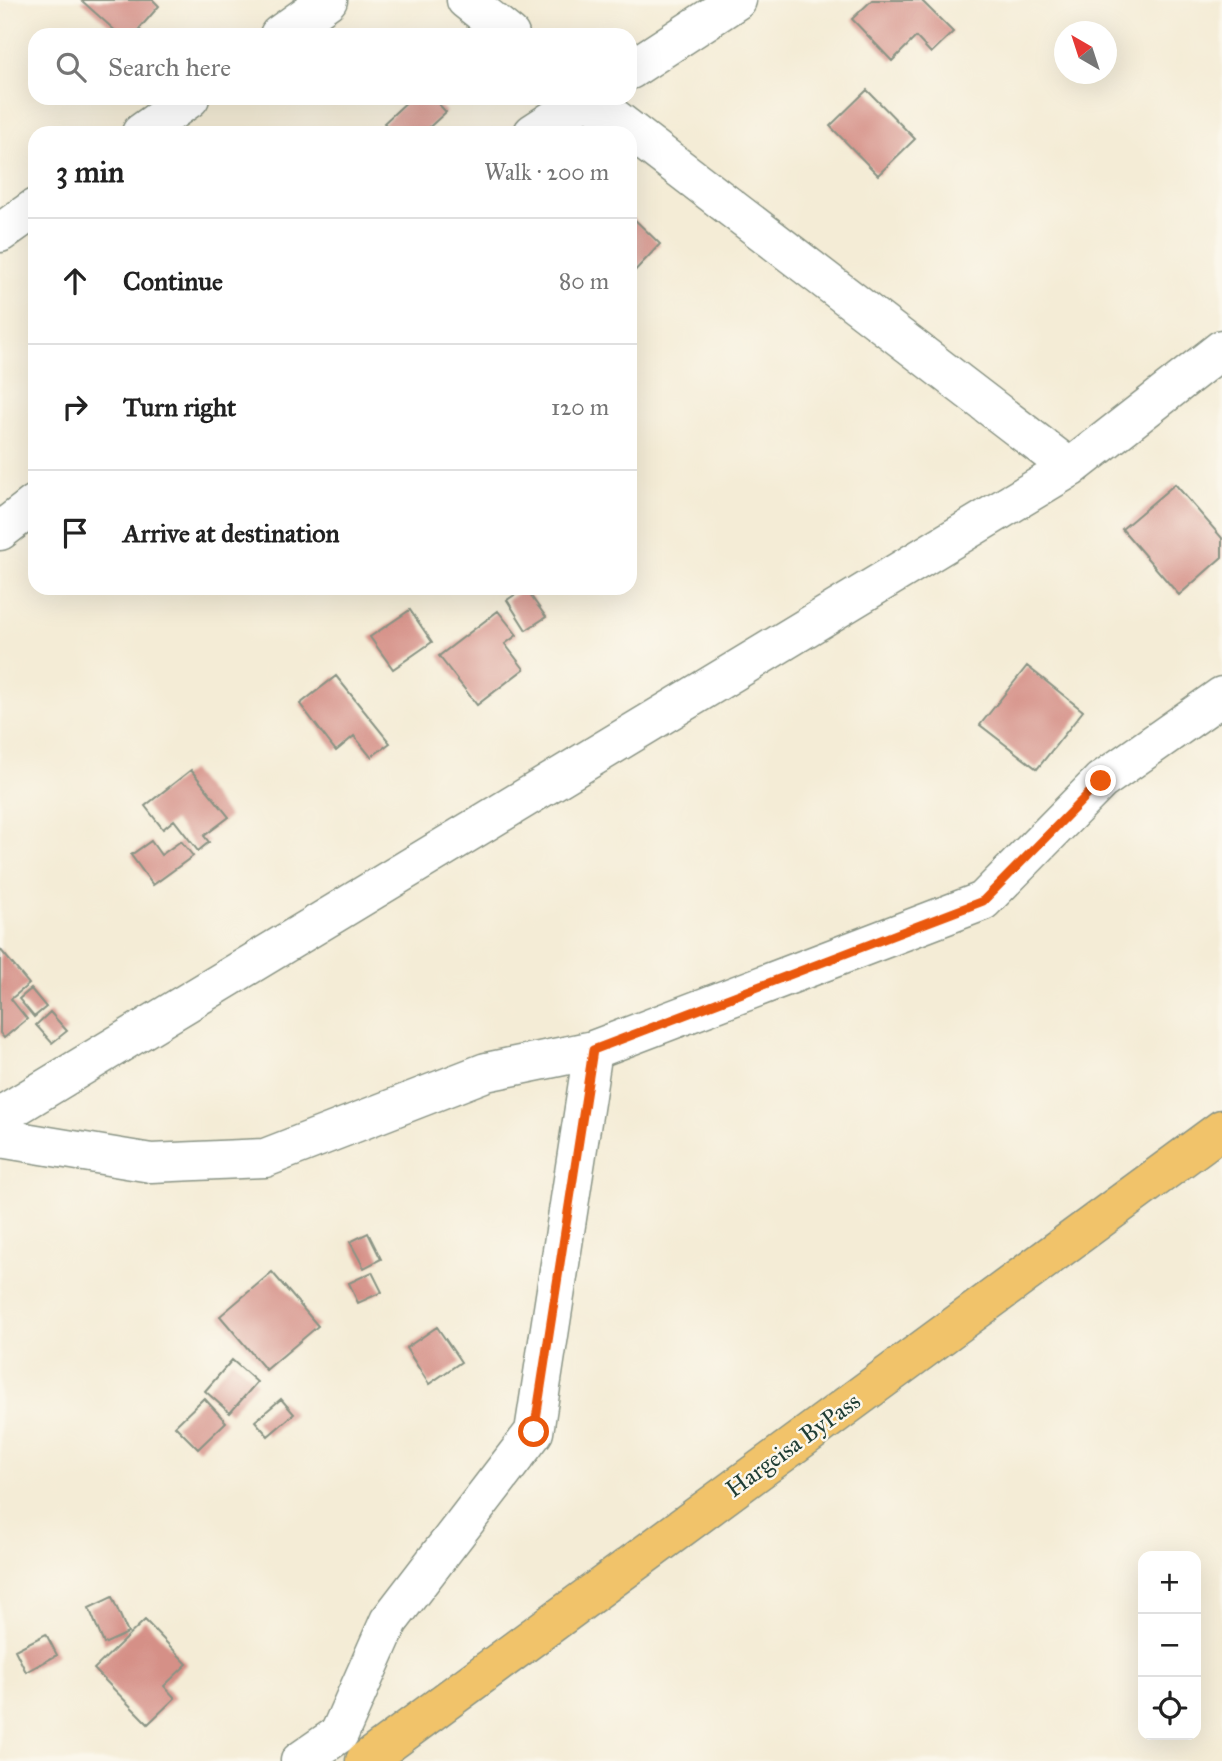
<!DOCTYPE html>
<meta charset="utf-8">
<style>
body{margin:0;font-family:"IM FELL Great Primer",serif;background:#f6f6f6;color:#222}
.controls{position:absolute;right:21px;bottom:21px;display:grid;overflow:hidden;border-radius:14px;box-shadow:0 7px 28px #0002}
.controls button{width:63px;height:63px;display:grid;place-items:center;padding:0;border:0;border-bottom:2px solid #e0e0e0;background:#fff;color:#222;font:35px sans-serif}
.compass{position:absolute;left:1054px;top:21px;width:63px;height:63px;border-radius:50%;background:#fff;box-shadow:0 7px 28px #0002;rotate:321deg}
.stop{position:absolute;width:21px;height:21px;margin:-16px;border:5px solid #ea580c;border-radius:50%;background:#fff}
.stop.end{background:#ea580c;border-color:#fff;box-shadow:0 2px 7px #0008}
.list{margin:0;padding:0;list-style:none}
h2{display:flex;justify-content:space-between;align-items:center;height:91px;margin:0;padding:0 28px;font-size:30px}
h2 small{font-size:23px;font-weight:400;color:#767676}
.list li{display:grid;grid-template-columns:46px 1fr auto;gap:21px;align-items:center;box-sizing:border-box;height:126px;padding:0 28px;border-top:2px solid #e0e0e0}
.list b{display:block;font-size:26px;white-space:nowrap}
.list em{font-size:23px;font-style:normal;color:#767676}
.icon{flex:none;width:38px;height:38px;fill:none;stroke:currentColor;stroke-width:2;stroke-linecap:round;stroke-linejoin:round}
.map{position:relative;flex:none;width:1222px;height:1761px;overflow:hidden}
.search{position:absolute;background:#fff;box-shadow:0 7px 28px #0002;left:28px;top:28px;width:609px;height:77px;display:flex;align-items:center;gap:18px;box-sizing:border-box;padding:0 24px;border-radius:21px;color:#767676;font-size:26px}
.panel{position:absolute;background:#fff;box-shadow:0 7px 28px #0002;left:28px;top:126px;width:609px;height:469px;border-radius:21px}
.map>svg:first-child{display:block}
.building{fill:#d59087}
.lines{fill:none;stroke-linecap:round;stroke-linejoin:round}
.minor-casing{stroke:#8a9485;stroke-width:41}
.highway-casing{stroke:#8a9485;stroke-width:41}
.minor{stroke:#fff;stroke-width:38}
.highway{stroke:#f1c36a;stroke-width:38}
.route{stroke:#ea580c;stroke-width:9}
.labels{text-anchor:middle;dominant-baseline:central;stroke-width:5;stroke-linejoin:round;paint-order:stroke}
.street-label{font-size:24px;fill:#1f3d34;stroke:#fbf7ec}
</style>
<div class="map">
<svg width="1222" height="1761" viewBox="0 0 1222 1761">
<rect width="100%" height="100%" fill="#fbf7ec"/>
<filter id="ink" filterUnits="userSpaceOnUse"><feTurbulence type="fractalNoise" baseFrequency=".0143" numOctaves="2"/><feDisplacementMap in="SourceGraphic" scale="14" xChannelSelector="R" yChannelSelector="G"/><feConvolveMatrix kernelMatrix="1 2 1 2 8 2 1 2 1" color-interpolation-filters="sRGB"/></filter>
<filter id="wash" filterUnits="userSpaceOnUse"><feTurbulence type="fractalNoise" baseFrequency=".00686" numOctaves="4" result="noise"/><feDisplacementMap in="SourceGraphic" scale="28" xChannelSelector="R" yChannelSelector="G"/><feGaussianBlur stdDeviation="1.57" result="paint"/><feColorMatrix in="noise" values="0 0 0 0 0 0 0 0 0 0 0 0 0 0 0 0 0 1.4 0 .05"/><feComposite in="paint" operator="in"/></filter>
<g filter="url(#wash)">
<rect width="100%" height="100%" fill="#f4ecd6"/>
<g id="blocks">
<path class="building" d="M81,0h72l6,6 -20,23 7,6h-26z
M872,0h49l32,32 -22,21 -15,-16 -24,24 -40,-42z
M867,90l48,49 -37,36 -48,-49z
M411,98h22l13,14 -23,21h-30l-9,-10z
M630,215l30,29 -30,32z
M1175,484l47,54v19l-43,38 -57,-66z
M525,588l21,29 -20,13 -19,-30z
M410,610l22,32 -39,27 -23,-32z
M498,611l19,24 -12,9 19,25 -47,36 -38,-49z
M1027,666l56,45 -46,58 -57,-44z
M336,676l54,67 -19,14 -17,-21 -18,15 -36,-47z
M191,770l38,47 -25,19 5,6 -11,9 -24,-31 -11,9 -18,-23z
M151,841l10,14 20,-14 12,15 -40,29 -22,-30z
M0,949l29,35 -18,15 16,20 -23,19 -4,-5z
M31,989l15,18 -12,10 -15,-18z
M50,1012l17,19 -15,12 -16,-18z
M368,1233l13,26 -17,9 -14,-26z
M272,1272l46,54 -52,44 -46,-54z
M372,1272l10,20 -24,11 -9,-20z
M437,1327l24,35 -32,22 -23,-36z
M232,1360l25,22 -27,31 -25,-22z
M204,1398l22,24 -28,27 -23,-23z
M281,1399l13,15 -26,22 -13,-15z
M112,1597l16,36 -24,11 -15,-36z
M145,1620l42,44 -23,22 11,12 -27,26 -54,-55z
M46,1634l11,21 -31,17 -11,-22z"/>
</g>
</g>
<g filter="url(#ink)">
<use href="#blocks" fill-opacity="0" stroke="#8a9485" stroke-width="2"/>
<g class="lines">
<defs>
<path id="minor" d="M466,0l44,35
M279,35l49,-35
M630,70l107,-70
M588,98l482,370
M141,133l49,-35
M533,133l54,-35
M0,233l35,-25
M0,531l35,-27
M0,1116l1070,-648 152,-119
M0,1138l151,25 114,-5 221,-86 107,-22 390,-149 118,-120 121,-85
M300,1761l39,-27 50,-113 145,-189 59,-382"/>
<path id="highway" d="M365,1761l857,-632"/>
</defs>
<use href="#minor" class="minor-casing"/>
<use href="#highway" class="highway-casing"/>
<use href="#minor" class="minor"/>
<use href="#highway" class="highway"/>
</g>
</g>
<g class="lines" filter="url(#ink)">
<path class="route" d="M534,1432l59,-382 390,-149 118,-120"/>
</g>
<g class="labels">
<g class="street-label">
<text transform="translate(793 1445) rotate(-36)">Hargeisa ByPass</text>
</g>
</g>
</svg>
<div class="controls">
<button>+</button>
<button>−</button>
<button><svg class="icon" aria-label="locate" viewBox="0 0 24 24"><circle cx="12" cy="12" r="6"/><path d="M12 2v4M12 18v4M2 12h4M18 12h4"/></svg></button>
</div>
<svg class="compass" viewBox="-18 -18 36 36"><path d="M0-13l5 13h-10z" fill="#e53935"/><path d="M0 13l5-13h-10z" fill="#767676"/></svg>
<div class="stop" style="left:534px;top:1432px"></div>
<div class="stop end" style="left:1101px;top:781px"></div>
<div class="search"><svg class="icon" aria-label="search" viewBox="0 0 24 24"><circle cx="10" cy="10" r="6"/><path d="M15 15l6 6"/></svg>Search here</div>
<section class="panel">
<h2>3 min<small>Walk · 200 m</small></h2>
<ul class="list">
<li><svg class="icon" aria-label="ahead" viewBox="0 0 24 24"><path d="M12 20V5M6 11l6-6 6 6"/></svg><div><b>Continue</b></div><em>80 m</em></li>
<li><svg class="icon" aria-label="right" viewBox="0 0 24 24"><path d="M7 20v-9h11M14 6l5 5-5 5"/></svg><div><b>Turn right</b></div><em>120 m</em></li>
<li><svg class="icon" aria-label="arrive" viewBox="0 0 24 24"><path d="M6 21V4h12l-3 4 3 4H6"/></svg><div><b>Arrive at destination</b></div></li>
</ul>
</section>
</div>
